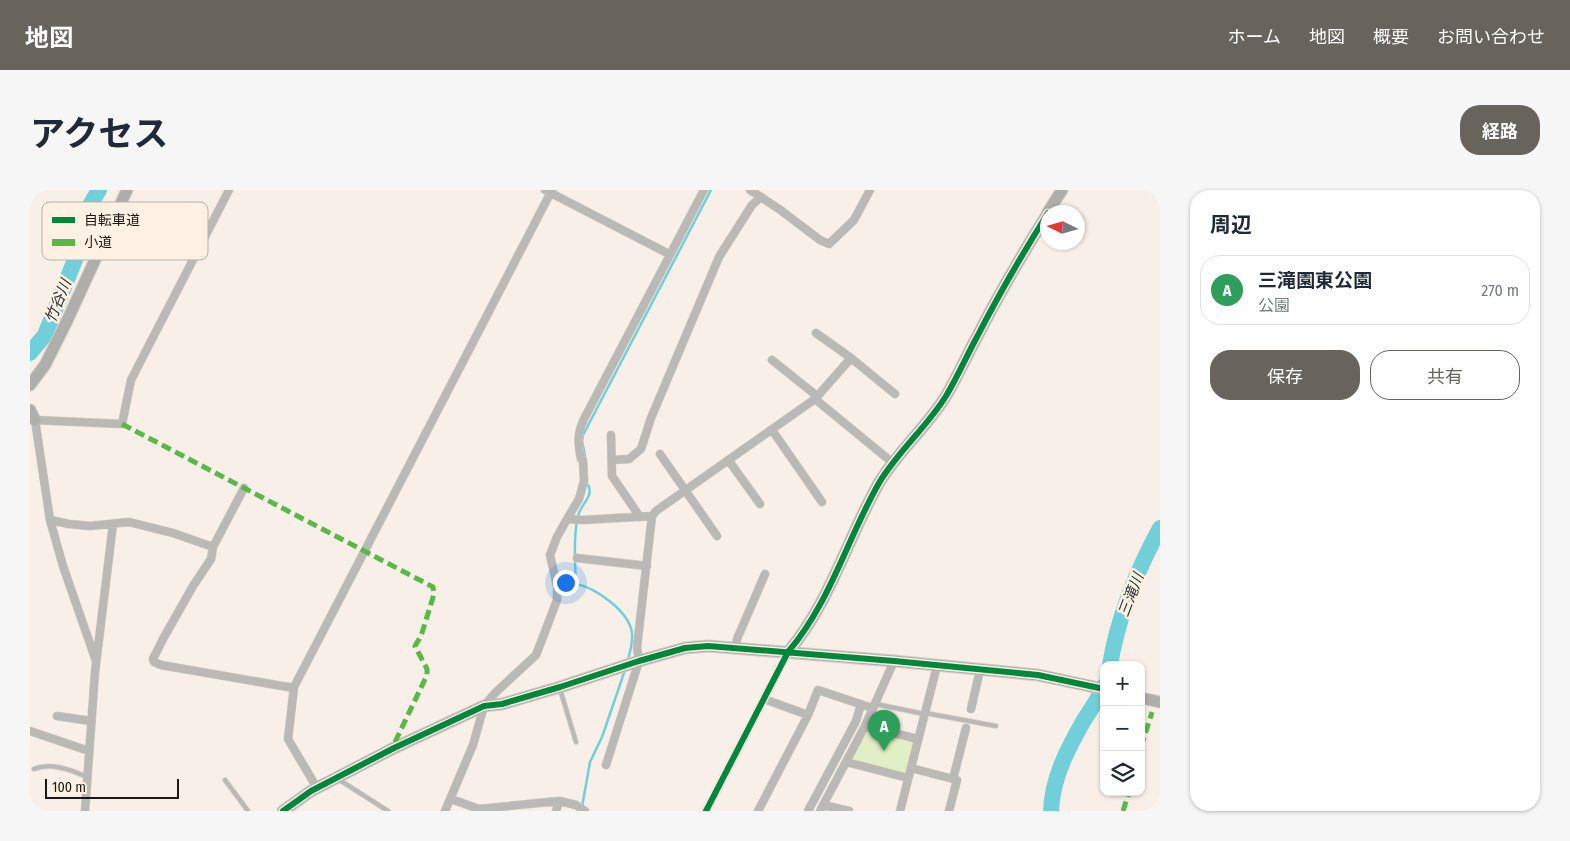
<!DOCTYPE html>
<html lang="ja">
<meta charset="utf-8">
<style>
body{margin:0;font-family:"Fira Sans Condensed","Noto Sans JP",sans-serif;background:#f6f6f7;color:#1f2937}
.controls{position:absolute;right:15px;bottom:15px;display:grid;overflow:hidden;border-radius:10px;box-shadow:0 1px 4px #0004}
.controls button{width:45px;height:45px;display:grid;place-items:center;padding:0;border:0;border-bottom:1px solid #e0e1e3;background:#fff;color:#1f2937;font:25px sans-serif}
.compass{position:absolute;left:1010px;top:15px;width:45px;height:45px;border-radius:50%;background:#fff;box-shadow:0 1px 4px #0004;rotate:275deg}
.scale{position:absolute;left:15px;bottom:12px;width:134px;box-sizing:border-box;padding-left:5px;border:2px solid #1b1712;border-top:0;font-size:14px;line-height:18px;white-space:nowrap;color:#1b1712;-webkit-text-stroke:4px #fef0e2;paint-order:stroke}
.you{position:absolute;left:535px;top:392px;width:18px;height:18px;margin:-12px;border:4px solid #fff;border-radius:50%;background:#1a73e8;box-shadow:0 0 0 8px #1a73e833}
.badge{display:grid;place-items:center;width:32px;height:32px;border-radius:50%;background:#68635d;color:#fff;font-size:16px;font-weight:700}
.pin{position:absolute;translate:-50% -41px;filter:drop-shadow(0 1px 2px #0008)}
.pin::after{content:'';position:absolute;top:26px;width:18px;height:15px;background:inherit;clip-path:polygon(0 0,100% 0,50% 100%)}
.list{margin:0;padding:0;list-style:none}
h2{display:flex;justify-content:space-between;align-items:center;height:65px;margin:0;padding:0 20px;font-size:21px}
h2 small{font-size:16px;font-weight:400;color:#747a83}
.list li{display:grid;grid-template-columns:32px 1fr auto;gap:15px;align-items:center;box-sizing:border-box;height:70px;margin:0 10px 10px;padding:0 10px;border:1px solid #e0e1e3;border-radius:20px}
.list b{display:block;font-size:19px;white-space:nowrap}
.list p{margin:0;font-size:16px;white-space:nowrap;color:#747a83}
.list em{font-size:16px;font-style:normal;color:#747a83}
.actions{display:flex;gap:10px;padding:15px 20px}
.actions a{flex:1;padding:11px 0;border:1px solid #68635d;border-radius:20px;text-align:center;font-size:18px;color:#68635d}
.actions .main{background:#68635d;color:#fff}
.icon{flex:none;width:28px;height:28px;fill:none;stroke:currentColor;stroke-width:2;stroke-linecap:round;stroke-linejoin:round}
.map{position:relative;flex:none;width:1130px;height:621px;overflow:hidden;border-radius:20px}
header{display:flex;align-items:center;gap:30px;box-sizing:border-box;height:70px;padding:0 25px;background:#68635d;color:#fff}
header strong{font-size:24px}
nav{display:flex;gap:28px;margin-inline-start:auto;font-size:18px}
.intro{display:flex;align-items:center;justify-content:space-between;box-sizing:border-box;height:120px;padding:0 30px}
h1{margin:0;font-size:35px}
.button{padding:12px 22px;border-radius:20px;background:#68635d;color:#fff;font-size:18px;font-weight:700}
main{display:flex;gap:30px;padding:0 30px}
aside{flex:1;background:#fff;border-radius:20px;box-shadow:0 1px 4px #0004}
.map>svg:first-child{display:block}
.green{fill:#e2eec6}
.lines{fill:none;stroke-linecap:round;stroke-linejoin:round}
.stream{stroke:#70cfd8;stroke-width:2.5}
.river{stroke:#70cfd8;stroke-width:16}
.lane-casing{stroke:#d3cdc7;stroke-width:5.5}
.street-casing{stroke:#d3cdc7;stroke-width:9}
.secondary-casing{stroke:#d3cdc7;stroke-width:13}
.lane{stroke:#bbb9b5;stroke-width:4}
.street{stroke:#bbb9b5;stroke-width:8}
.secondary{stroke:#b0aeaa;stroke-width:11}
.quiet{stroke:#58b947;stroke-width:5;stroke-dasharray:10 5;stroke-linecap:butt}
.cycleway-casing{stroke:#fef0e2;stroke-width:9}
.cycleway{stroke:#00873e;stroke-width:6}
.labels{text-anchor:middle;dominant-baseline:central;stroke-width:5;stroke-linejoin:round;paint-order:stroke}
.water-label{font-size:15px;font-style:italic;fill:#20373a;stroke:#fef0e2}
.key{fill:#fef0e2;stroke:#baafa4;stroke-width:1}
.key-label{font-size:14px;fill:#1b1712}
</style>
<header>
<strong>地図</strong>
<nav><a>ホーム</a><a>地図</a><a>概要</a><a>お問い合わせ</a></nav>
</header>
<div class="intro"><h1>アクセス</h1><a class="button">経路</a></div>
<main>
<div class="map">
<svg width="1130" height="621" viewBox="0 0 1130 621">
<rect width="100%" height="100%" fill="#f8f0e8"/>
<path class="green" d="M838,539l44,11 2,4 -8,27 -3,3 -51,-14v-3l14,-26z"/>
<g class="lines">
<path class="stream" d="M555,266l-3,-15 1,-6 128,-245
M558,295c6,10 -6,19 -9,28 -6,16 -4,54 -3,71 20,4 53,27 56,49 1,9 -2,18 -4,27
M552,617l8,-45 12,-25 23,-67"/>
<path class="river" d="M0,163l15,-18 33,-83 12,-47 9,-15
M1080,475c8,-49 26,-93 50,-137
M1021,621c1,-33 17,-63 33,-91 7,-11 15,-22 20,-34"/>
<defs>
<path id="lane" d="M530,499l16,53
M846,514l48,10
M895,523l71,13
M4,579c17,-7 37,1 53,8
M308,589l50,32
M195,590l23,31"/>
<path id="street" d="M515,0l124,64
M720,0l29,19 41,31 9,4 25,-24 16,-30
M821,168l44,36
M742,170l45,36
M785,209l36,-41 -35,-25
M742,240l50,72
M581,245l1,41 28,41
M630,264l57,82
M582,270l17,-1 12,-10 10,-31 68,-161 33,-52 9,-8
M699,271l31,43
M214,298l-31,59 -2,12 -18,27 -30,53 -10,20 1,3 7,3 127,22h6
M622,326l-69,4 -16,-1 12,-20 5,-18 -1,-21 -2,-1c-3,-15 -4,-26 3,-40l120,-229
M20,330l19,4 21,2 39,-4 44,11 40,14
M547,368l70,8
M706,459l1,-10 28,-65
M66,471l-33,-95 -13,-46 -15,-100 87,4 9,-44 98,-190
M734,509l44,16
M941,519l9,-39
M27,526l34,5
M835,536l53,13
M0,541l59,20
M816,572l62,16
M576,575l33,-104 -2,-14 15,-131 4,-5 159,-112 78,64
M881,578l46,12 -8,31
M923,589l13,-51
M287,598l-29,-49 6,-52 258,-497
M421,609l28,10 80,-8 -3,10
M529,611l17,4 9,6
M793,615l26,6
M55,621l10,-139 18,-148
M415,621l28,-66 11,-39 11,-13 41,-38 7,-18 14,-37v-14l-7,-31 7,-18 10,-18
M676,621l82,-159
M728,621l50,-96 10,-25 54,18
M778,621l48,-90 5,-17
M790,621l45,-85 29,-65
M870,621l37,-145"/>
<path id="secondary" d="M1018,22l14,-22
M0,195l15,-20 22,-44 60,-131
M0,220l5,10
M758,462c42,-49 59,-113 91,-169 19,-32 48,-56 67,-87 12,-20 21,-41 32,-61 21,-41 45,-82 70,-122
M1111,508l19,4
M253,621l28,-20 83,-43 90,-42 18,-2 58,-17 79,-26 46,-13 23,-2 186,15 144,14 66,14"/>
</defs>
<use href="#lane" class="lane-casing"/>
<use href="#street" class="street-casing"/>
<use href="#secondary" class="secondary-casing"/>
<use href="#lane" class="lane"/>
<use href="#street" class="street"/>
<use href="#secondary" class="secondary"/>
<path class="quiet" d="M92,234l311,163 1,7 -13,42 -6,10 12,23v6l-32,67 -1,6
M1111,557l11,-35
M1093,621l6,-19"/>
<defs>
<path id="cycleway" d="M253,621l28,-20 83,-43 90,-42 18,-2 58,-17 79,-26 46,-13 23,-2 186,15 144,14 66,14
M676,621l82,-159c42,-49 59,-113 91,-169 19,-32 48,-56 67,-87 12,-20 21,-41 32,-61 21,-41 45,-82 70,-122"/>
</defs>
<use href="#cycleway" class="cycleway-casing"/>
<use href="#cycleway" class="cycleway"/>
</g>
<g class="labels">
<g class="water-label">
<text transform="translate(28 111) rotate(-68)">竹谷川</text>
<text transform="translate(1101 405) rotate(-69)">三滝川</text>
</g>
</g>
<rect x="12" y="12" width="166" height="58" rx="8" class="key"/>
<rect x="22" y="27" width="23" height="6" fill="#00873e"/>
<rect x="22" y="49" width="23" height="7" fill="#58b947"/>
<g class="key-label">
<text x="54" y="35">自転車道</text>
<text x="54" y="57">小道</text>
</g>
</svg>
<div class="controls">
<button>+</button>
<button>−</button>
<button><svg class="icon" aria-label="layers" viewBox="0 0 24 24"><path d="M12 4l9 5-9 5-9-5zM3 14l9 5 9-5"/></svg></button>
</div>
<svg class="compass" viewBox="-18 -18 36 36"><path d="M0-13l5 13h-10z" fill="#e53935"/><path d="M0 13l5-13h-10z" fill="#747a83"/></svg>
<div class="scale">100 m</div>
<div class="you"></div>
<div class="pin badge" style="left:854px;top:561px;background:#2e9e5b">A</div>
</div>
<aside>
<h2>周辺<small></small></h2>
<ul class="list">
<li><span class="badge" style="background:#2e9e5b">A</span><div><b>三滝園東公園</b><p>公園</p></div><em>270 m</em></li>
</ul>
<div class="actions"><a class="main">保存</a><a>共有</a></div>
</aside>
</main>
